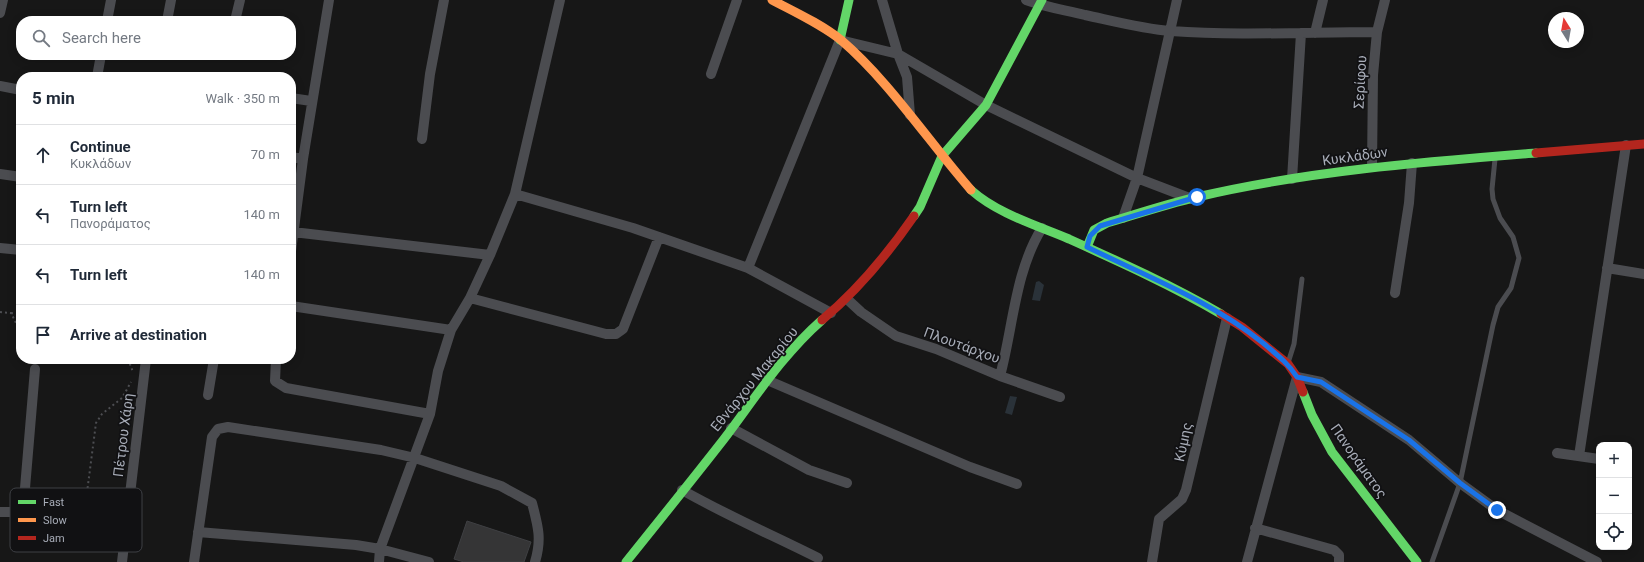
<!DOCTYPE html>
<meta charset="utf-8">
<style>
body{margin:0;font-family:Roboto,sans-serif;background:#f6f6f7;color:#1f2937}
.controls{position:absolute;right:12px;bottom:12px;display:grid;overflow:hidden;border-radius:8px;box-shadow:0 2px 10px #0003}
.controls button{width:36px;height:36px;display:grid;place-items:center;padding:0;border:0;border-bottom:1px solid #e0e1e3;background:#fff;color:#1f2937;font:20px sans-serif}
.compass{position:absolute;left:1548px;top:12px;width:36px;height:36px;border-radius:50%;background:#fff;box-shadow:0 2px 10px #0003;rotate:349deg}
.stop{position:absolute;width:12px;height:12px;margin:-9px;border:3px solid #1a73e8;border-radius:50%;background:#fff}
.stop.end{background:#1a73e8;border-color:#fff;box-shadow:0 1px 4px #0008}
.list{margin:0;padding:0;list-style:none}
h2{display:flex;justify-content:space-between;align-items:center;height:52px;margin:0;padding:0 16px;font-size:17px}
h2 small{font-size:13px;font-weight:400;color:#747a83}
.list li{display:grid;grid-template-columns:26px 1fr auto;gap:12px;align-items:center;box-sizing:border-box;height:60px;padding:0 16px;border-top:1px solid #e0e1e3}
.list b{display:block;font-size:15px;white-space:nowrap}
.list p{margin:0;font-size:13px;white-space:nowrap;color:#747a83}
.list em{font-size:13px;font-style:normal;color:#747a83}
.icon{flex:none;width:22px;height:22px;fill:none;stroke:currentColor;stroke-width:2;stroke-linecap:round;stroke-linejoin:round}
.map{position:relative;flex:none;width:1644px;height:562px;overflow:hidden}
.search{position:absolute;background:#fff;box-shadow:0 2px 10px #0003;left:16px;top:16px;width:280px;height:44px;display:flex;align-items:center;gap:10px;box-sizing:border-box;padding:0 14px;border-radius:16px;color:#747a83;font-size:15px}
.panel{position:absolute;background:#fff;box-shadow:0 2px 10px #0003;left:16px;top:72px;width:280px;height:292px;border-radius:16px}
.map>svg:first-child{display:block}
.water{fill:#2a3239}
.building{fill:#353536;stroke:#3f4043}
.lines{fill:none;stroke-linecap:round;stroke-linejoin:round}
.path{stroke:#4d4e52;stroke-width:2;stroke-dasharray:2 3;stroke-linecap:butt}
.lane{stroke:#4b4c50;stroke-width:5}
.street{stroke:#4b4c50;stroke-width:10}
.fast{stroke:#63d668;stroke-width:9}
.slow{stroke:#ff974d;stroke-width:9}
.jam{stroke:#b3261e;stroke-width:9}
.route{stroke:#1a73e8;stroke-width:5}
.labels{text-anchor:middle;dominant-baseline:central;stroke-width:3.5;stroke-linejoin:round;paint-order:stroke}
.street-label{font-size:14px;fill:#a8adb8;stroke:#111113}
.key{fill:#111113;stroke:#3e4045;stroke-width:1}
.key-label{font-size:11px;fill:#a8adb8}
</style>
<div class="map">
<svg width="1644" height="562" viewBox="0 0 1644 562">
<rect width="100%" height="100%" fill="#171717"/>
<path class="water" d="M1039,281l5,4 -4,16 -8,-1 4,-18z
M1010,396l7,1 -5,18 -7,-2z"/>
<path class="building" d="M467,521l64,21 -7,20h-60l-10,-3z"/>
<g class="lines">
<path class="path" d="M0,312l11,1 10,20
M11,313l10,1
M128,359l5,13
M85,508l11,-85 6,-9 20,-16 9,-16"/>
<path class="lane" d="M1288,363l6,-19 8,-65
M1432,562l28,-79 33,-158 5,-18 13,-19 8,-30 -6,-21 -13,-19 -7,-19 -1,-10 3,-30"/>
<path class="street" d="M882,0l16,54 88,51 151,73 55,21
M1026,0c19,7 39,10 59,15 28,6 58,14 86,16 69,5 137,1 206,1
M0,13l3,-13
M107,21l4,-21
M167,21l4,-21
M235,21l5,-21
M1315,33l8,-33
M711,74l26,-74
M97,77l4,-22
M0,86l21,4
M291,98l20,3
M422,139l8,-65 14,-74
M291,157l12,2 26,-159
M1372,167l1,-92 4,-43 8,-32
M0,174l21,3
M1292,179l9,-146
M515,194l118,34 115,40
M1123,218l14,-40 40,-178
M293,232l197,23
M0,248l21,2
M291,251l12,-92
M1607,268l37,6
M1395,293l14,-90 3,-40
M470,298l20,-43 25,-61 45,-194
M847,299l14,13 35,24 40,13 64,27c13,-48 15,-105 42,-148
M291,306l160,24
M831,313l-83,-45 92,-228 58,14 9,23 3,38
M276,359l-1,22 11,7 144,26
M1000,376l60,21
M767,380l203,87 47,17
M208,395l6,-36
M731,428l78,42 38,13
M1557,453l42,6
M1579,456l47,-311
M682,490c44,25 90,45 136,68
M0,512h23l104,12
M23,512l12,-143
M1255,528l79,22 5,5v7
M198,532l158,13 24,4 49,13
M122,562l24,-203
M194,562l18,-125 6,-8 10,-2 153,23 34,8 86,28 31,17c6,23 10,36 3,59
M379,562l1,-13 50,-135 8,-43 13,-41 19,-32 136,36h10l7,-5 36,-92
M1152,562l7,-43 23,-20 4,-9 41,-172
M1247,562l50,-185 24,5 88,58 51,43 37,27 100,52"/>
<path class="fast" d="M840,40l9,-40
M971,190c27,24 65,35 98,49 51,23 104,47 152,75
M914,216l6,-9 22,-51 44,-51 56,-105
M1087,247l7,-17 13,-7c30,-9 60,-19 90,-26 111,-26 226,-35 339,-44
M1303,392l9,23 20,37 85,110
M626,562c33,-41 66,-82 98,-123 31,-41 59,-85 98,-119"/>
<path class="slow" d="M772,0c23,12 49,24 69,40 48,41 88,102 130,150"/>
<path class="jam" d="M1536,153l108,-9
M1221,314l21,13 46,37 9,13 6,15
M822,320c36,-30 65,-65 92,-104"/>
</g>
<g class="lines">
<path class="route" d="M1197,197l-97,29 -10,10 -3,11c59,29 124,54 176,96 13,11 25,20 34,34l24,5 88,58 51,43 37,27"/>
</g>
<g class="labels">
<g class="street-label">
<text transform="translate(1360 82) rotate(-87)">Σερίφου</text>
<text transform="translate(1355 156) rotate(-8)">Κυκλάδων</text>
<text transform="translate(962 345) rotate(20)">Πλουτάρχου</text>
<text transform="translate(754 379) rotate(-51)">Εθνάρχου Μακαρίου</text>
<text transform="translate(123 435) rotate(-83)">Πέτρου Χάρη</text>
<text transform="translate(1183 442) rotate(-78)">Κύμης</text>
<text transform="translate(1359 461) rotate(55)">Πανοράματος</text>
</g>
</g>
<rect x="10" y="488" width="132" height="64" rx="6" class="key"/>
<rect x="18" y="500" width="18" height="4" fill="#63d668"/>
<rect x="18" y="518" width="18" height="4" fill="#ff974d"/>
<rect x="18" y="536" width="18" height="4" fill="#b3261e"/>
<g class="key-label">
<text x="43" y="506">Fast</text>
<text x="43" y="524">Slow</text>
<text x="43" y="542">Jam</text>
</g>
</svg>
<div class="controls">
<button>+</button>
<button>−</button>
<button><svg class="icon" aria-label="locate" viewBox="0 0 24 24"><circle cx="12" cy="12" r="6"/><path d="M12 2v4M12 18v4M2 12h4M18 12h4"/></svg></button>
</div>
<svg class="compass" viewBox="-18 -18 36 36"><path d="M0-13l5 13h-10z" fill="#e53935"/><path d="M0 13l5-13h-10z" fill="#747a83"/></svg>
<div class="stop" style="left:1197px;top:197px"></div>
<div class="stop end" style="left:1497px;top:510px"></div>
<div class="search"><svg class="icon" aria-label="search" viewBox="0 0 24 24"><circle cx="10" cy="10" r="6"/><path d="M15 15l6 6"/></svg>Search here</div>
<section class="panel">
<h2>5 min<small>Walk · 350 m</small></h2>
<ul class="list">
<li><svg class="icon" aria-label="ahead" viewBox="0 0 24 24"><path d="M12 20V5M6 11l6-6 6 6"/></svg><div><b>Continue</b><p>Κυκλάδων</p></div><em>70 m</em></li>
<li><svg class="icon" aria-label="left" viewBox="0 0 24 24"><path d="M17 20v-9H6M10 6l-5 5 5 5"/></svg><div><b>Turn left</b><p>Πανοράματος</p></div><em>140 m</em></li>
<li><svg class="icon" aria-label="left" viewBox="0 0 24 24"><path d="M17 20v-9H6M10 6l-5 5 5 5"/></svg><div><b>Turn left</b></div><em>140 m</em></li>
<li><svg class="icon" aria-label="arrive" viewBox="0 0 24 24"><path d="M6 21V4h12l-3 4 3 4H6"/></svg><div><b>Arrive at destination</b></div></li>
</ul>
</section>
</div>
